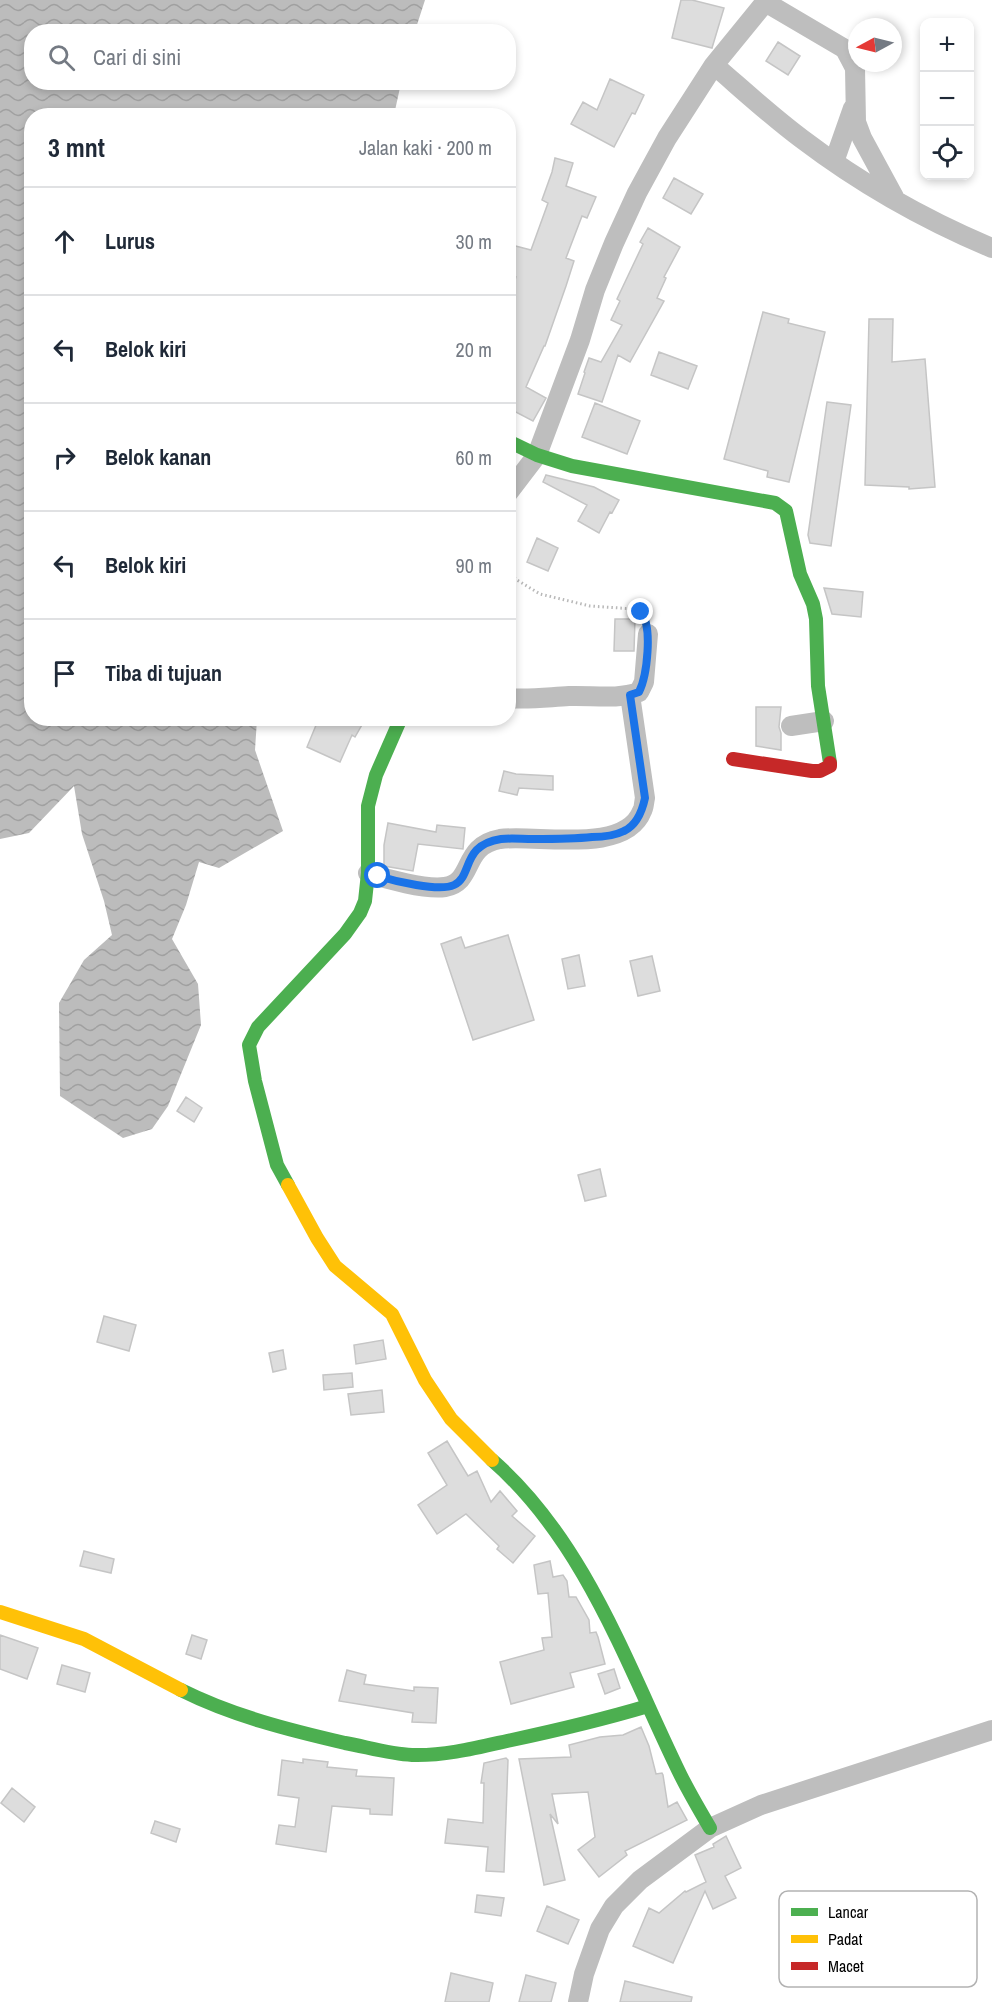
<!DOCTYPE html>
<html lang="id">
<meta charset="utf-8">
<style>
body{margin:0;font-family:"Archivo Narrow",sans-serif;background:#f2f2f3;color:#1f2937}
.controls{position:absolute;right:18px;top:18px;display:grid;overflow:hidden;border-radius:12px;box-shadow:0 3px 9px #0003}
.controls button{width:54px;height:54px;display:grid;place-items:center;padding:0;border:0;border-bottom:2px solid #e0e1e3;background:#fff;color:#1f2937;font:30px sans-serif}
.compass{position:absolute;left:848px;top:18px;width:54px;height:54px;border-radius:50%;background:#fff;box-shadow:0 3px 9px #0003;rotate:263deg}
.stop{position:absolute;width:18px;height:18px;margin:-14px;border:4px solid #1a73e8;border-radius:50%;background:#fff}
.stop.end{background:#1a73e8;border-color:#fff;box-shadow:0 2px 6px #0008}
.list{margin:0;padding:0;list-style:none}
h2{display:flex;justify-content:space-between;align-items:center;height:78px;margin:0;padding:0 24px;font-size:26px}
h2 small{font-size:20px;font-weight:400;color:#747a83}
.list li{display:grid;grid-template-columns:39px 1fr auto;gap:18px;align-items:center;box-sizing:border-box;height:108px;padding:0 24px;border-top:2px solid #e0e1e3}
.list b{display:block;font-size:22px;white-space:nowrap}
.list em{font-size:20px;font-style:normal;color:#747a83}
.icon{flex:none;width:33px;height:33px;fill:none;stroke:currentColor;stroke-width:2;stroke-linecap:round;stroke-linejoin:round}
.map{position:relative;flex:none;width:992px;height:2002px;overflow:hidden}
.search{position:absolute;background:#fff;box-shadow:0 3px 9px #0003;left:24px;top:24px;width:492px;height:66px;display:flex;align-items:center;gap:15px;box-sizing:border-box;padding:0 21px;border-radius:24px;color:#747a83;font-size:22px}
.panel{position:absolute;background:#fff;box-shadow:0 3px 9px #0003;left:24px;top:108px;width:492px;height:618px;border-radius:24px}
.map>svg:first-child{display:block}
.water{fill:url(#water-waves)}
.building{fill:#ddd;stroke:#c5c5c5;stroke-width:1.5}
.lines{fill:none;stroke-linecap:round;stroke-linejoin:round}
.path{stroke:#b8b8b8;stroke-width:3;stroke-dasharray:1.5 3;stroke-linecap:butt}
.street{stroke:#bebebe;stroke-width:20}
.fast{stroke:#4caf50;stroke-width:14}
.slow{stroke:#ffc107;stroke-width:14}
.jam{stroke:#c62828;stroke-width:14}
.route{stroke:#1a73e8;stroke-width:8}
.key{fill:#fff;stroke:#b2b2b2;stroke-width:1.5}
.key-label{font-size:16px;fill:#000}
</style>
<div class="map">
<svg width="992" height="2002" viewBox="0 0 992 2002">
<defs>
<pattern id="water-waves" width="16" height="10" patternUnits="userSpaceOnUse" patternTransform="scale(1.5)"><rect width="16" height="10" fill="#bcbcbc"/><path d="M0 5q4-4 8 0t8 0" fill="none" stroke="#a0a0a0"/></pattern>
</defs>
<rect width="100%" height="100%" fill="#fff"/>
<path class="water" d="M0,0h425l-10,31 -383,1v50l369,1 -7,32 -362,1v602l225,1 -2,31 28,81 -64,37 -20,-6 -13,43 -14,34 26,45 3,41 -33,81 -16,23 -29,9 -63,-42 -1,-93 25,-43 28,-25 -8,-34 -22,-67 -8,-48 -45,47 -29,6z"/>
<path class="building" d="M681,0h11l32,8 -12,40 -40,-10z
M778,42l22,14 -12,19 -22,-14z
M610,79l34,16 -9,19 -3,-1 -18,34 -43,-23 12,-22 14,8z
M555,158l18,5 -7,23 30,11 -9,21 -5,-2 -16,42 8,3 -8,25 -21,60h-1l-18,41 20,11 -13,23 -25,-13v-98l5,-12 -4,-1 7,-20 -8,-1v-32l23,6 17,-47 -6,-3 10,-28z
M674,178l29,16 -12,20 -28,-16z
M648,228l32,19 -16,30 2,1 -9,20 7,3 -34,61 -12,-7 -16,47 -24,-8 7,-21 -1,-1 5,-14 12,4 21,-37 -11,-5 9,-19 -3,-2 26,-55 -3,-2z
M763,312l26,7 -1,4 37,9 -36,150 -22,-5 1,-6 -44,-12z
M869,319h24l-1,43 33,-3 10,128 -26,2v-2l-44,-2z
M659,352l38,14 -9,23 -37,-14z
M827,402l24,3 -20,141 -21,-3 -2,-8z
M595,403l45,18 -13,33 -45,-17z
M546,475l48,12 25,13 -7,13 -2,-1 -11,21 -21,-12 9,-16 -44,-23z
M537,538l21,10 -10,23 -21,-9z
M824,588l39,4 -2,25 -29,-3z
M615,619h20l-1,32h-20z
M756,707h25l-2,20 2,6v17l-25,-4z
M319,718h36l8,5 -8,14 -3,-2 -12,27 -33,-15z
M504,771l12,3 37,2v14l-34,-2 -2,7 -18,-4z
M388,823l48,9 1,-7 28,3 -2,21 -45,-5 -5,27 -29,-5v-21z
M508,935l26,85 -61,20 -32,-96 20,-7 4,11z
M579,955l6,31 -17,3 -6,-30z
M652,956l8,35 -22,5 -8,-35z
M186,1097l16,11 -8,14 -17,-11z
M600,1169l6,27 -21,5 -7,-26z
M104,1316l32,9 -7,26 -32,-9z
M383,1340l3,19 -30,5 -2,-19z
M283,1350l3,19 -13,3 -4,-19z
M352,1373l1,14 -29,3 -1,-15z
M382,1390l2,22 -33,3 -3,-21z
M447,1441l21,35 9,-5 14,31 9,-11 17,20 -5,5 23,20 -22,27 -16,-14 2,-3 -33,-32 -29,20 -19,-29 29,-20 -19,-32z
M84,1551l30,8 -3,14 -31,-7z
M550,1561l3,16 10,-2 4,6 2,16h7l13,23 1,13 6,-1 2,5 7,27 -35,9 4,14 -63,17 -11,-42 44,-12 -2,-12 10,-1 -4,-44 -10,1 -4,-29z
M0,1635l38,13 -11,31 -27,-10z
M192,1635l15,5 -6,19 -15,-5z
M62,1665l28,8 -5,19 -28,-8z
M614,1669l6,19 -15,6 -7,-20z
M347,1670l19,5 -2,9 50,7v-4l24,1 -2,35 -24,-1 1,-9 -74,-12z
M641,1727l8,19 7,28 6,-1 1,2 5,32 9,-5 10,18 -62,31 2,4 -28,22 -21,-27 17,-13 -7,-45 -36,2 6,30 -8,-10 15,66 -21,5 -25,-126 52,-2 -2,-12 31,-8 23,-2z
M506,1758l2,2 -4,112 -18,-1 2,-24 -43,-4 3,-24 35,4 1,-40h-3l3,-20z
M303,1759l25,3 -1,5 30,3 -1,6 38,2 -2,37 -22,-1v-5l-38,-3 -6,46 -50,-8 3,-19 16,2 4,-29 -21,-3 4,-35 21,3z
M12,1788l23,19 -11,15 -23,-19z
M155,1821l25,8 -4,13 -25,-9z
M726,1836l15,32 -16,8 11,22 -23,11 -8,-18 -32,72 -40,-17 16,-38 10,5 26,-22 1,1 20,-10 -11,-27 19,-8 -1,-3z
M477,1895l27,3 -3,18 -26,-4z
M547,1906l32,14 -11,24 -31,-13z
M451,1973l42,10 -4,19h-44z
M526,1975l30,8 -5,19h-32z
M625,1981l67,16 -1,5h-71z"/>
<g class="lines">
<path class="path" d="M508,571l9,9 23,14 50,12 44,3 7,3 3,6"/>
<path class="street" d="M765,2l80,47 10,19 1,54 6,16 32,59
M714,65c29,25 57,51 88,74 58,44 123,81 190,109
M834,162l19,-54
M508,493l29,-38 43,-115 15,-50 19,-47 23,-50 30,-55 47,-73 53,-65
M508,698c20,2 41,-1 61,-2 23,-1 48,4 70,-4l5,-10 4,-48
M791,726l33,-5
M368,873c18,6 58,17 77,14 30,-5 16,-41 55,-48 37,-5 125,16 142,-28 2,-3 2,-9 3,-13l-15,-103
M578,2002l6,-28 16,-45 14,-23 26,-26 70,-52 51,-23 231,-75"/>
<path class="fast" d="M508,441l29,14 35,11 203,37 11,8 14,63 13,30 3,15 2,67 12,77
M288,1185l-11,-20 -22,-84 -6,-36 9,-18 87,-93 15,-21 5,-12 3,-28v-67l8,-31 25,-57
M492,1460c94,82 136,208 189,316 9,18 19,35 29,52
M181,1690c52,26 108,40 164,53 22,4 45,11 67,12 32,1 64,-7 95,-14 47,-10 94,-21 141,-35"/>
<path class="slow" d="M288,1185l29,53 18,28 57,48 33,66 26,39 41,41
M0,1612l84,27 97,51"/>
<path class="jam" d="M733,759l79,12h8l10,-5v-3"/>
</g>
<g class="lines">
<path class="route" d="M378,876c16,5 61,16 76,9 19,-9 7,-40 47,-46 10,-1 21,0 32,0 20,0 40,0 59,-2 11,0 22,-1 32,-6 13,-6 18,-19 21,-33l-15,-103 9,-3c8,-16 14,-65 2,-80"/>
</g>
<rect x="779" y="1891" width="198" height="96" rx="9" class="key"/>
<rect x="791" y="1908" width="27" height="8" fill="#4caf50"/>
<rect x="791" y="1935" width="27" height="8" fill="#ffc107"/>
<rect x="791" y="1962" width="27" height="8" fill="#c62828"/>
<g class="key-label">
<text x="828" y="1918">Lancar</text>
<text x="828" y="1945">Padat</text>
<text x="828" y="1972">Macet</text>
</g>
</svg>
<div class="controls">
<button>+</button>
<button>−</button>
<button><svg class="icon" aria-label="locate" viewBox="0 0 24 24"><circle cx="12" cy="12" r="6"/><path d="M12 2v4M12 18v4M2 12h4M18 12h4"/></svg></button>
</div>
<svg class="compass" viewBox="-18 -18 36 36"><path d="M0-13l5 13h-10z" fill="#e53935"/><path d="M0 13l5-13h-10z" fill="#747a83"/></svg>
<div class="stop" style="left:378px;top:876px"></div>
<div class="stop end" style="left:641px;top:612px"></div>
<div class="search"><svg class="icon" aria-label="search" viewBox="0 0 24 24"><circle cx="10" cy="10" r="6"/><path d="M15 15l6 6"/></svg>Cari di sini</div>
<section class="panel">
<h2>3 mnt<small>Jalan kaki · 200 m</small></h2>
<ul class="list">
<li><svg class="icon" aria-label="ahead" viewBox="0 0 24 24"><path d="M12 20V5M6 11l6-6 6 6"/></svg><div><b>Lurus</b></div><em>30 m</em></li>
<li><svg class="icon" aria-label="left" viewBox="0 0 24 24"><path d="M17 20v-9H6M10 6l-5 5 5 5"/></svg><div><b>Belok kiri</b></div><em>20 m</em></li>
<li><svg class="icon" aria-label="right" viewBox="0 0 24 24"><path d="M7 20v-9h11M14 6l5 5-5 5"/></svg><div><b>Belok kanan</b></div><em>60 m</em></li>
<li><svg class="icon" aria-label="left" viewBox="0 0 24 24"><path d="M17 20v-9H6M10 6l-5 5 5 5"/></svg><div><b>Belok kiri</b></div><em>90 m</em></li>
<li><svg class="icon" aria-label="arrive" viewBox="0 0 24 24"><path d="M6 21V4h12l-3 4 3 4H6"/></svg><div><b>Tiba di tujuan</b></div></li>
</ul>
</section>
</div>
